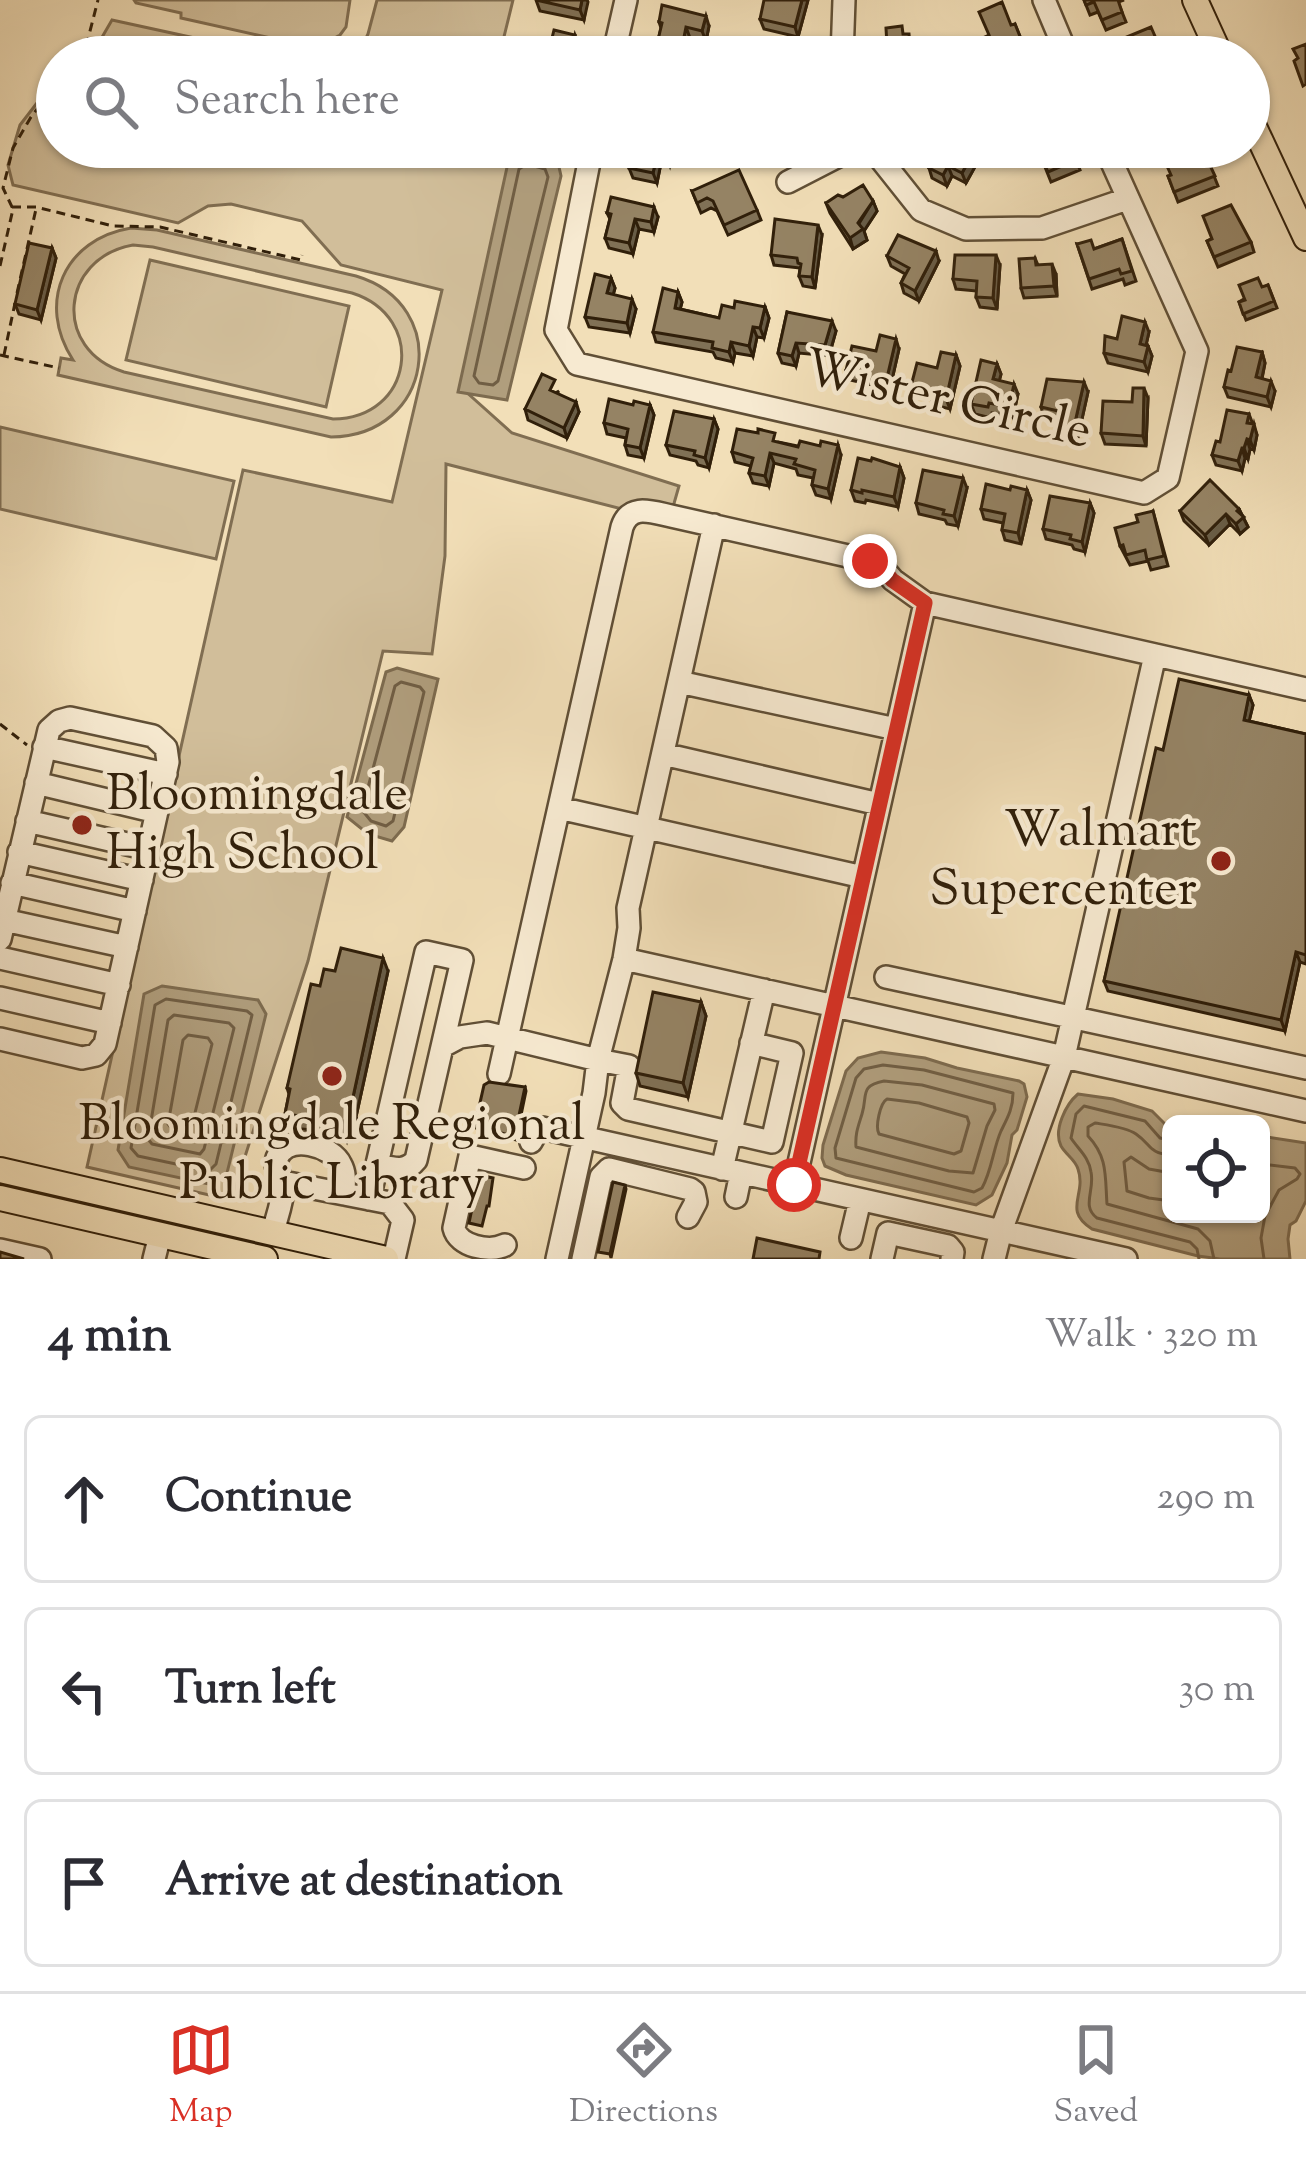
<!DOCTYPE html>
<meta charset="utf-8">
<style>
body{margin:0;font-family:"Sorts Mill Goudy",serif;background:#f2f2f3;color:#2b2b33}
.controls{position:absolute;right:36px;bottom:36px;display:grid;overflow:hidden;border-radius:18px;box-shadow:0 3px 9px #0004}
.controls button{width:108px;height:108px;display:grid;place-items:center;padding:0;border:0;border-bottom:3px solid #e1e1e2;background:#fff;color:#2b2b33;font:60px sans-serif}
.stop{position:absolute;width:36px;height:36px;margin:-27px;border:9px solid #d93025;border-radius:50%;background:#fff}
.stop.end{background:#d93025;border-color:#fff;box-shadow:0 3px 12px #0008}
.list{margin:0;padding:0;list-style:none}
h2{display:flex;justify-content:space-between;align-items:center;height:156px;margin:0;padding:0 48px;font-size:51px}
h2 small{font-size:39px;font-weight:400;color:#7c7c81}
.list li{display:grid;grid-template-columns:78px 1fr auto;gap:36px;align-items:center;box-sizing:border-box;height:168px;margin:0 24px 24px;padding:0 24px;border:3px solid #e1e1e2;border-radius:18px}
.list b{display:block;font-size:45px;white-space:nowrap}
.list em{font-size:39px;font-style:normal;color:#7c7c81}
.icon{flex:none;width:66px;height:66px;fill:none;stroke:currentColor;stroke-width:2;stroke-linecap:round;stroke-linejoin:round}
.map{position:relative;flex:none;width:1306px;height:1259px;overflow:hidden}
.search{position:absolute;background:#fff;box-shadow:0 3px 9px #0004;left:36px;right:36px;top:36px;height:132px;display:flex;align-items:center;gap:30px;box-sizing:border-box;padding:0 42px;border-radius:66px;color:#7c7c81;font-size:45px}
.sheet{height:732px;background:#fff}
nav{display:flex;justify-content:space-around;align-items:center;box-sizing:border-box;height:168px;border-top:3px solid #e1e1e2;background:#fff;font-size:33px;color:#7c7c81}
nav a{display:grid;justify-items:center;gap:6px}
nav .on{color:#d93025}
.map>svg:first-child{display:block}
.green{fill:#d1be9a;stroke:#806e52;stroke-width:3;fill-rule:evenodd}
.water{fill:#b09e7d;stroke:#7d6b4f;stroke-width:3}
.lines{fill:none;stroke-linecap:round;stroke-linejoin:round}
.shore{stroke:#705e44;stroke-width:3}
.minor-casing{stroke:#604f36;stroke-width:26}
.major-casing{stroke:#301f0a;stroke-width:28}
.path{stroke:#301f0a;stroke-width:3;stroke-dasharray:9 6;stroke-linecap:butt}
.minor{stroke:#f7ead1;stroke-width:21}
.major{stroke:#f2dfb8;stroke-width:24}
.wall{fill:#807156;stroke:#301f0a;stroke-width:3}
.shaded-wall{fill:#685c46;stroke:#301f0a;stroke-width:3}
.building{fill:#958364;stroke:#301f0a;stroke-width:3}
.route{stroke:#d93025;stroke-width:15}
.poi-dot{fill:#8f2418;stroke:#f7ead1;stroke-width:4.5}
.labels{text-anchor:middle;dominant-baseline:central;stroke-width:9;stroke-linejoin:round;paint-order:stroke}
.street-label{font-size:51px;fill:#301f0a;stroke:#f7ead1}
.poi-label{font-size:51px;fill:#301f0a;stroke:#f7ead1;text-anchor:start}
</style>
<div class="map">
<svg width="1306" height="1259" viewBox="0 0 1306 1259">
<rect width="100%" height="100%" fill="#f2dfb8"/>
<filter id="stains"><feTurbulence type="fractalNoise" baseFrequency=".00167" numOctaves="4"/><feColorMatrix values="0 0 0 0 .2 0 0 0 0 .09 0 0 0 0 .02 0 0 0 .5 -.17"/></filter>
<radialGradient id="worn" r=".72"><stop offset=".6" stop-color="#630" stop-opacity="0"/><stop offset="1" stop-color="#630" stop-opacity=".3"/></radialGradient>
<path class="green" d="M134,0h216l-4,27 -6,8 -24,13 -135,-30v-5l-45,-10z
M377,0h136l-14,57h-142l11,-23z
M112,20l170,37h-206l25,-18z
M57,77v70h462l-55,243 48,43 167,53 -10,35 -223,-57 -1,92 -13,98 -49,-3 -75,310 -77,239 -144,-33 156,-697 149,32 50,-212 -101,-25 -39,-44 -71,-17 -23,2 -30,17 -165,-38 -5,-20 12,-40z
M131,228l26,2 199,46c97,29 77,160 -25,161l-273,-62 3,-17 12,2c-37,-57 -9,-121 58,-132zM133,245l20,2 199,46c76,24 61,126 -19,126l-209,-47c-72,-22 -64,-114 9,-127z
M150,260l199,46 -23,101 -200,-47z
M0,427l234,54 -18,78 -216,-50z"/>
<path class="water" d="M511,149l46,9 4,18 -54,224 -49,-8z
M397,668l41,11 -34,148 -12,14 -24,-7 -21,-17 39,-145z
M162,986l96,14 8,14 -39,159 -14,12 -84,-18 -11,-17 26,-156z
M881,1052l44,6 32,10 62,13 5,3 3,13 -10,33 -5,5 -5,28 -15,32 -16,10 -130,-30 -21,-9 -3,-8 1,-13 23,-74 12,-13z
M1078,1094l35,5 39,12 19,19v84h90v-78l45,7v58l-10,20 -6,4 -2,14 2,20h-70l-22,-3 -106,-27c-30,-19 -5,-34 -14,-60 -3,-10 -12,-14 -17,-23 -8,-16 5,-42 17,-52z"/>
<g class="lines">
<path class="shore" d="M527,164l18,5 3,8 -50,204 -5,4 -14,-2 -5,-7 45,-207z
M401,682l19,5 4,5 -31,129 -7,5 -15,-5 -9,-11 33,-124z
M166,999l81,12 5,4 -36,149 -7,7 -71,-15 -7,-8 24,-143z
M174,1015l55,8 5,5 -30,121 -4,5 -48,-10 -4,-5 20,-119z
M188,1035l20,3 4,6 -21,85 -6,4 -13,-4 -4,-5 15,-84z
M883,1065l41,5 89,23c0,15 -5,24 -12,38 -8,18 -9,39 -19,57l-8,4 -138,-34 -1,-10 21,-70 8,-9z
M884,1081l38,4 72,19 1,6 -8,16 -14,47 -24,-2 -93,-24c-1,-13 2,-20 6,-33 6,-19 -3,-28 22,-33z
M887,1099l32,4 48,14 2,6 -8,28 -7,3 -75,-20c-4,-7 1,-31 8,-35z
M1171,1140l-11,-2 -15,-17 -61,-15 -8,8 -5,24c7,11 18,19 20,34 4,19 -10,34 6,46l93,24 7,7 2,10
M1171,1155c-23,-2 -19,-10 -35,-21 -10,-7 -29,-9 -41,-11l-7,4v9c20,21 17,41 19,68l91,25 12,12 4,18
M1261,1164l34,4 5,6 -3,5 -18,11 -14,26 -4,22 3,21
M1171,1173l-22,-4 -18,-12 -7,5 3,29 22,7 22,3"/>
<defs>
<path id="minor" d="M1044,0l24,57
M613,57l13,-57
M842,57l2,-57
M592,147l-36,183 21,34 567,129 24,-15 29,-127 -92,-204
M871,147l50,63 45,19 76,-1 85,-29
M788,182l68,-35
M714,525l-86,383 1,20 -5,31 -26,101 31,6 -7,37 6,6 144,33 20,-89 -41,-10
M679,682l217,47
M44,747l122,27
M663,754l216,50
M36,783l121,29
M559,808l304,69
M27,821l122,28
M19,852l123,28
M12,883l123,28
M4,920l123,27
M0,939l49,-209 10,-9 11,-3 83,18 13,12 2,14 -63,282 -9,11 -14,3 -82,-19
M0,958l119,27
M624,959l682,152
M886,977l420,91
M0,998l110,25
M443,1046l17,-9 27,-4 111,27 -4,33 -37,166
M499,1074l123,-547c8,-24 30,-15 49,-11l199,45 10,4 13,15 32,23 381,86
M531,1142l7,-12 4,-2 584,131
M722,1169l42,-179
M794,1185l131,-582
M283,1187l5,-4 102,20 13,17 -9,39
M736,1197l5,-24
M369,1199l57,-247 36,8 -46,200c-10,13 -24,8 -39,5
M273,1232c3,-13 11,-33 10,-47 -1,-10 -10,-17 -6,-27 11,-25 55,-13 64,7 5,9 3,19 3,29
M851,1238l9,-38
M505,1245c-16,8 -47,1 -51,-17l16,-72 54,12
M0,1250l40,9
M154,1259l6,-24
M583,1259l18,-82 8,-8 81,20 4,3 2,10 -8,15
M882,1259l6,-26 60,13 5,6 -1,7
M994,1259l7,-28 63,-174 91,-402"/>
<path id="major" d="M1195,0l26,57
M1249,116l57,122
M0,1170l386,89
M0,1198l265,61"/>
</defs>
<use href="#minor" class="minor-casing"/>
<use href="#major" class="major-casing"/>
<path class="path" d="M75,57l13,-18 10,-39
M12,207h24l77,19 47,1 141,33 1,-5
M0,266l13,-57 -10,-21 10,-40 18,-31 26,-34
M17,293l19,-84
M0,355l59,13
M4,355l11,-52
M0,724l27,21"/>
<use href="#minor" class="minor"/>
<use href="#major" class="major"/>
</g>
<path class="wall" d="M536,0h51l-3,20 -44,-9z
M808,0l-10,37 -34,-8 -4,-10z
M1084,0h40l-6,2 8,20 -20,8 -8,-18 -8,3z
M659,22l50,4 -3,15 -16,-3 -4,19h-32l7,-29z
M1015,24l10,25 -19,8h-26z
M629,147h44l-3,18 -9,-2 -4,20 -24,-5 -4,-10 3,-13z
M726,147h31l-11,15z
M1037,147l39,13 4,10 -29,12z
M966,152l6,3 4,10 -10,18 -14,-7 -5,10 -15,-8 -3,-10z
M1208,161l10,25 -40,16 -10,-26z
M692,191l65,19 4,10 -33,15 -11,-24 -6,-3 -10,5z
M873,201l4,10 -13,20 3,9 -14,9 -23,-36 -4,-10z
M607,213l51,4 -4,15 -15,-3 -6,25 -24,-6 -4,-10 5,-19z
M822,235l-7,53 -12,-2 -4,-10 1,-8 -26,-3 -3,-10z
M1122,239l14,42 -11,4 -2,-6 -31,10 -15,-45 17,5z
M1211,239l40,3 3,10 -36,15 -11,-26z
M52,248l4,10 -15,62 -22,-6 -4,-10z
M887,256l52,5 -20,40 -15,-8 -3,-10 4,-9 -14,-8z
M1035,258l3,7 18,9 1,22 -33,2 -3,-10z
M1000,265l-3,44 -17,-2 -4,-10 1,-6 -21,-2 -3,-10z
M611,278l4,10 -2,7 23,14 -6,24 -41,-6 -4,-10z
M1268,285l9,23 -31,12 -7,-18z
M678,292l4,10 -2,7 39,9 15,-10 31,-1 4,11 -5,20 -7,-1 -4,19 -18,-3 -2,9 -17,-4 -3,-6 -57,-10 -3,-10z
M787,312l49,19 -7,25 -30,-3 -3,13 -14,-3 -4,-10z
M1149,332l-3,13 2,1 4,10 -4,16 -40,-9 -4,-10 13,-14z
M899,349l-10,44 -16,-4 -1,-4 -22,-5 -4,-10 30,-19z
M1262,352l3,11 -3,16 13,12 -4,16 -43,-10 -4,-10 7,-16z
M956,355l4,11 -10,43 -16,-4 -2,-5 -17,-4 -4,-10z
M997,364l4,10 -2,7 19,13 -5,23 -21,-4 -1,5 -16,-4 -4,-10z
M559,391l-2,2 22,19 -12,26 -39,-18 -3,-11z
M1088,392l-10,45 -15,-3 -3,-13 -16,-4 -3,-10z
M1148,398l-2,48 -41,-2 -4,-11z
M650,405l4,10 -10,43 -16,-3 -3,-10 1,-7 -19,-4 -3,-11z
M1249,414l8,21 -3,15 -4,-1 -2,10 -3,-1 -3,13 -26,-6 -4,-10 8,-13z
M714,419l4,10 -9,39 -11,-3 -2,-4 -26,-6 -4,-10z
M778,442l63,13 -10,44 -15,-4 -4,-10 1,-7 -15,-3 -2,-6 -22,-6 -5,23 -16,-3 -4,-10 2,-7 -16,-4 -3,-10z
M871,461l29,6 4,11 -6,29 -32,-7 -1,3 -10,-2 -4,-11z
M967,488l-9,38 -11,-2 -2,-4 -26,-6 -3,-11z
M1010,490h17l4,10 -10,44 -16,-4 -3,-10 1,-7 -19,-4 -3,-10z
M1090,503l4,10 -9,39 -11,-3 -2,-4 -26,-6 -3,-10z
M1239,509l9,18 -8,7 -10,-10 -21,21 -25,-24 -4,-10z
M1153,511l15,55 -17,4 -3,-9 -18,4 -10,-19z
M1249,695l4,10 -4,16 57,13v230l-6,-2 -15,69 -177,-40 -4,-10 59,-231z
M335,971h53l-32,146 3,8 -2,11 -8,-1 -2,6 -34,-11 -23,-2 -5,-14 4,-20 -2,-6 33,-102z
M701,1002l5,14 -18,81 -48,-11 -4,-13z
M525,1087l1,4 -6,29 2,4 -6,16 -39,-11 -2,-4z"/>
<path class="shaded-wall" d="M582,0h5l1,2 -4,18 -4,-10z
M802,0h6l-10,37 -3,-10z
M706,16l3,10 -3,15 -4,-10z
M686,27l4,11 -4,19h-6z
M575,35l4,10 -3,12 -5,-3z
M668,147h5l1,2 -4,16 -3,-10z
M745,147h12l-11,15 -4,-10z
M658,152l3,11 -4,20 -4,-10z
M972,155l4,10 -10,18 -4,-10z
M948,166l4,10 -5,10 -4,-11z
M873,201l4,10 -13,20 3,9 -14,9 -3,-11z
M654,207l4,10 -4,15 -3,-10z
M635,219l4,10 -6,25 -4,-11z
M818,225l4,10 -7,53 -3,-11z
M52,248l4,10 -15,62 -4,-10z
M936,251l3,10 -20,40 -4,-10z
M996,255l4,10 -3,44 -4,-11z
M1052,264l4,10 1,22 -3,-10z
M611,278l4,10 -4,15 -4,-10z
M678,292l4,10 -4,16 -3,-10z
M632,299l4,10 -6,24 -3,-10z
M765,307l4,11 -5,20 -4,-10z
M832,321l4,10 -7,25 -4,-11z
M1145,322l4,10 -5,22 -4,-10z
M753,327l4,10 -4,19 -4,-10z
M896,339l3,10 -10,44 -3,-11z
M731,342l4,11 -2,9 -4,-10z
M796,343l3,10 -3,13 -4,-10z
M1148,346l4,10 -4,16 -4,-10z
M1262,352l3,11 -5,24 -4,-10z
M956,355l4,11 -10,43 -4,-10z
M997,364l4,10 -4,16 -4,-11z
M1271,381l4,10 -4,16 -4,-10z
M1084,382l4,10 -10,45 -4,-10z
M1014,384l4,10 -5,23 -4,-10z
M1144,388l4,10 -2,48 -3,-10z
M576,402l3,10 -12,26 -3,-10z
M650,405l4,10 -10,43 -4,-10z
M714,419l4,10 -9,39 -4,-10z
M1254,424l3,11 -3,15 -4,-10z
M1247,439l3,10 -2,10 -4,-11z
M838,445l3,10 -10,44 -3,-10z
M1242,448l3,10 -3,13 -4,-10z
M770,453l4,10 -5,23 -4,-10z
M900,467l4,11 -6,29 -4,-10z
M963,478l4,10 -9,38 -4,-10z
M1027,490l4,10 -10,44 -3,-11z
M1090,503l4,10 -9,39 -3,-10z
M1239,509l9,18 -8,7 -4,-10 1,-13z
M1226,514l4,10 -21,21 -4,-10z
M1249,695l4,10 -6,25 -3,-10z
M1296,952l4,10 -15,69 -4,-11z
M383,958l5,13 -32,146 3,8 -2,11 -7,-25z
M701,1002l5,14 -18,81 -5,-14z
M344,1121l5,14 -2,6 -5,-13z
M625,1185l1,4 -15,69 -1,-4z"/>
<path class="building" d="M536,0h46l-2,10z
M764,0h38l-7,27 -35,-8z
M1084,0h34l4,12 -20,8 -8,-18 -8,3z
M1002,2l9,23 4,-1 6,15 -41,17 -6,-14 15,-7 -10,-23z
M662,5l44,11 -4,15 -16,-4 -6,30h-26l8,-34 -3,-1z
M902,26l1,8h6l2,23h-31l-1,-6 6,-1 2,-4 -1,-18z
M1151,27l13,30h-31l-2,-6 -13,5 -6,-13z
M554,30l21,5 -4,19 7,2 -1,1h-42l2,-10 12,3z
M1306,44v40l-3,2 -9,-25 4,-3 -5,-9z
M631,147h37l-1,8 -9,-3 -5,21 -24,-5 5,-20z
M940,147h21l-1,2 12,6 -10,18 -14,-7 -5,9 -14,-7z
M1037,147h33l6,13 -28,12z
M1187,147l8,19 13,-5 7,15 -41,16 -6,-16 3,-1 -8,-18z
M739,170l18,40 -33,15 -11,-24 -6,-3 -10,5 -5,-12z
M863,185l10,16 -15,22 5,6 -13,9 -24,-35 12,-8 5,2z
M611,197l43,10 -3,15 -16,-3 -6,24 -24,-5 6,-24 -4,-1z
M1231,205l20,37 -37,15 -7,-16 5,-2 -9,-23z
M775,219l43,6 -6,52 -13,-1 2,-12 -3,-1 -1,-5 -26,-3z
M898,235l38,16 -21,40 -14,-8 8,-15 -22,-12z
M1122,239l10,32 -11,3 -2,-5 -30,10 -12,-35 14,-4 3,9z
M29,243l23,5 -15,62 -22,-6z
M955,255h41l-3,43 -17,-1 1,-16 -24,-2z
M1035,258l1,7 16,-1 2,22 -33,2 -2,-29z
M595,274l16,4 -4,15 25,6 -5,24 -42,-6z
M1258,278l4,9 6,-2 6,16 -31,13 -4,-12 6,-2 -6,-15z
M663,288l15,4 -3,16 44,10 3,-13 12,3 1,-7 30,6 -5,21 -7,-1 -4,19 -18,-4 -2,10 -17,-4 1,-6 -60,-10z
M787,312l45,9 -7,24 -29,-2 -4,13 -14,-3z
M1122,316l23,6 -5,22 8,2 -4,16 -40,-9 1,-17 12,3z
M880,335l16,4 -10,43 -17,-3 1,-4 -24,-5 6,-24 24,5z
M1237,347l25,5 -6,25 15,4 -4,16 -43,-10 4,-17 3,1z
M941,352l15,3 -10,44 -16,-4 1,-5 -20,-4 6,-23 20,5z
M981,360l16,4 -4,15 21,5 -5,23 -20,-4 -1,4 -17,-3z
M542,374l13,6 -5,10 26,12 -12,26 -39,-19z
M1047,379l37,3 -10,45 -14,-3 2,-12 -21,-5z
M1133,388h11l-1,48 -42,-3 2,-32 29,1z
M609,399l24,6 1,-4 16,4 -10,43 -15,-3 3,-16 -24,-6z
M1227,410l22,4 -2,9 7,1 -4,16 -3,-1 -3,9h-2l-4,13 -26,-6 4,-14 4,1z
M674,411l40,8 -9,39 -11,-3 1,-4 -29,-6z
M737,429l21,4v-4l17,4 -2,8 25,6 2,-6 20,5 1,-5 17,4 -10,44 -16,-4 3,-15 -21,-6 2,-5 -26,-6 -5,23 -16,-3 4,-15 -21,-6z
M858,458l13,3 1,-3 28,9 -6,30 -32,-7v3l-11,-3z
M923,470l40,8 -9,38 -11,-2 1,-4 -28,-7z
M1210,480l29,29 -2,2 7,6 -8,7 -10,-10 -21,21 -25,-24z
M986,484l24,6 1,-4 16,4 -9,43 -16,-3 3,-16 -24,-5z
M1050,496l40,7 -8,39 -12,-3 1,-4 -28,-6z
M1153,511l11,45 -17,4 -2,-10 -19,5 -3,-10 -3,1 -5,-18 23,-6 -2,-7z
M1179,679l70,16 -5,25 62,14v221l-10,-3 -15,68 -177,-39 52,-233 7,2z
M341,948l42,10 -33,153 5,1 -3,11 -8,-2 -2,7 -34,-11 -23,-3 5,-25 -3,-1 24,-104 9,2 4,-17 11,2z
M653,992l48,10 -18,81 -47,-10z
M489,1082l36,5 -7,33h3l-6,17 -40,-12 9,-40z
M479,1175l14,3 -4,28h-2l-5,20 -13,-3z
M613,1182l12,3 -15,69 -12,-2z
M757,1238l63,14 -1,7h-66z
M0,1252l24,7h-24z"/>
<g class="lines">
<path class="route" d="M794,1185l131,-582 -33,-23 -12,-15 -10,-4"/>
</g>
<g class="poi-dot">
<circle cx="82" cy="825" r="12"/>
<circle cx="1221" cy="861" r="12"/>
<circle cx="332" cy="1076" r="12"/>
</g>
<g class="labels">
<g class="street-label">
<text transform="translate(947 402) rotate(13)">Wister Circle</text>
</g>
<g class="poi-label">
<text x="106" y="796">Bloomingdale<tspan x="106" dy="59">High School</tspan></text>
<text x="1197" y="832" text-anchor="end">Walmart<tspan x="1197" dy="59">Supercenter</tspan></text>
<text x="332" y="1126" text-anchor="middle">Bloomingdale Regional<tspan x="332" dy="59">Public Library</tspan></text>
</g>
</g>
<rect width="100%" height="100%" filter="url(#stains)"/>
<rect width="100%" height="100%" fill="url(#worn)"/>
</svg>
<div class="controls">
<button><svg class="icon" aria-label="locate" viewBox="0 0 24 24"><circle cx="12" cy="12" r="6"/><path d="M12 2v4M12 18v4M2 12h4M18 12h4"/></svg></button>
</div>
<div class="stop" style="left:794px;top:1185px"></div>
<div class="stop end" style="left:870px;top:561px"></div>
<div class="search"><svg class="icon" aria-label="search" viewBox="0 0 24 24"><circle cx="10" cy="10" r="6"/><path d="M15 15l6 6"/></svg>Search here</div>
</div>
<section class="sheet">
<h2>4 min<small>Walk · 320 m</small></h2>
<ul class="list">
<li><svg class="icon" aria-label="ahead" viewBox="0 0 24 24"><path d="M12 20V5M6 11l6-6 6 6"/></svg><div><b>Continue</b></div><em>290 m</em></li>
<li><svg class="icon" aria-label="left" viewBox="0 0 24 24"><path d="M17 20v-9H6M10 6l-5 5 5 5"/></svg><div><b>Turn left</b></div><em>30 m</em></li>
<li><svg class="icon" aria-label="arrive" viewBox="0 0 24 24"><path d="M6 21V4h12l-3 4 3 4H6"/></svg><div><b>Arrive at destination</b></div></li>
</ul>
</section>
<nav>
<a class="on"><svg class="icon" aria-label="map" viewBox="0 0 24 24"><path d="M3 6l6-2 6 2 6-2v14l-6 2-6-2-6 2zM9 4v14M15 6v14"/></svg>Map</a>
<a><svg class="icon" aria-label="directions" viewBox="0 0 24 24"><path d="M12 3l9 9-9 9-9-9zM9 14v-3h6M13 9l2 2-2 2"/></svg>Directions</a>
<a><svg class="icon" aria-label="saved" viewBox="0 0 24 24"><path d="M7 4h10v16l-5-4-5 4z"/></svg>Saved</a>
</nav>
